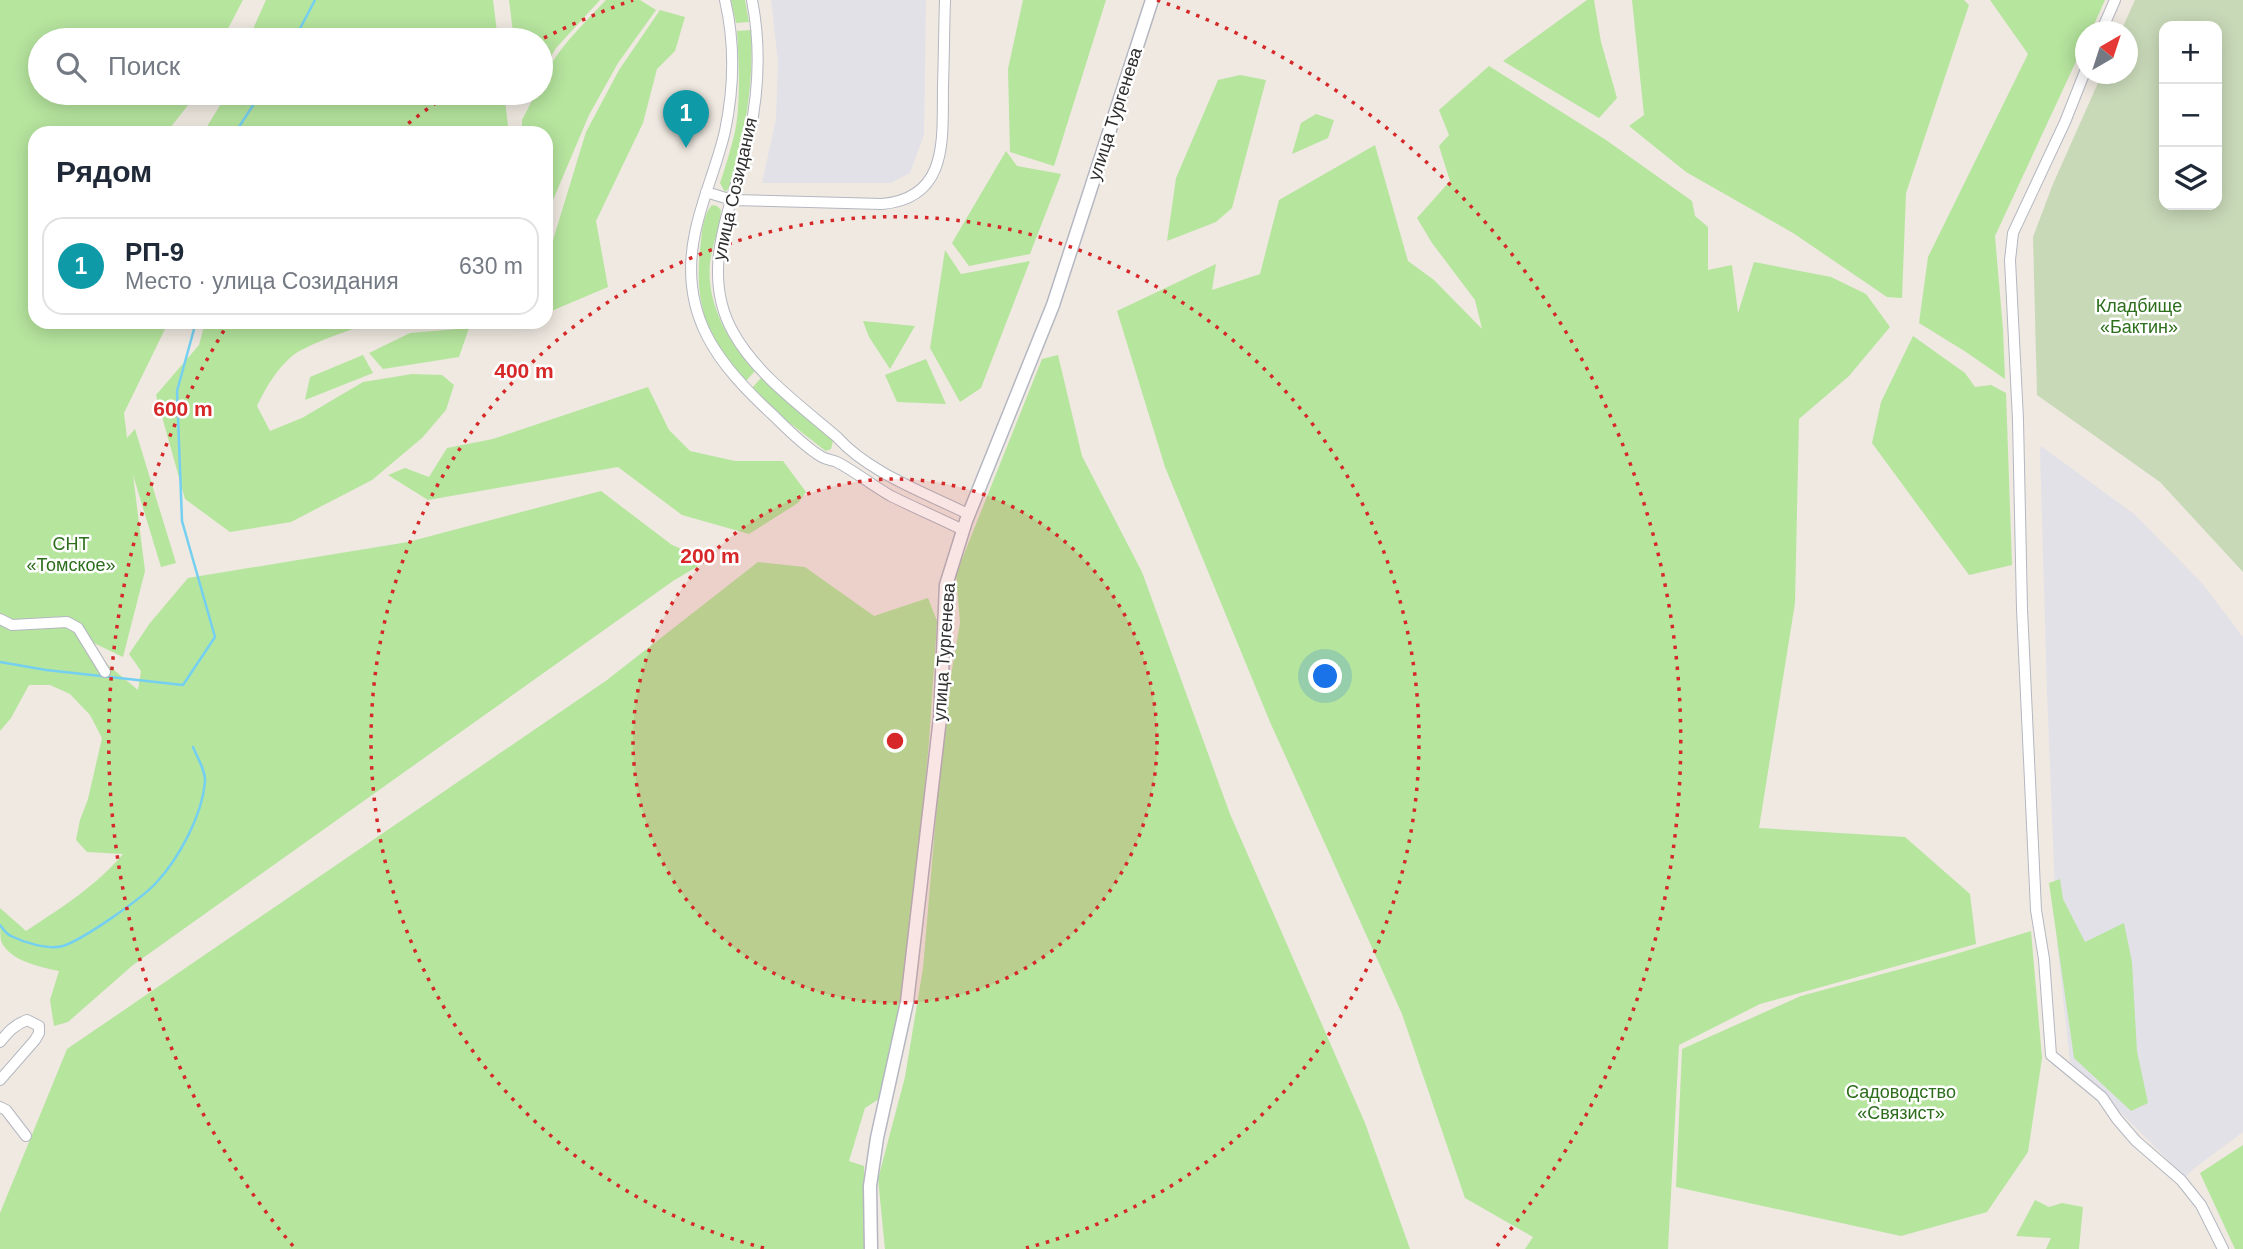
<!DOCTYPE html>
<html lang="ru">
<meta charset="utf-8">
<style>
body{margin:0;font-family:Arial,sans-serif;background:#f2f2f3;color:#1f2937}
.controls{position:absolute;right:21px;top:21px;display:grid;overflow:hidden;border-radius:14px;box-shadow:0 4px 18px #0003}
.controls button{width:63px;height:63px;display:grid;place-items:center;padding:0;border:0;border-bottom:2px solid #e0e1e3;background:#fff;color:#1f2937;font:35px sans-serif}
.compass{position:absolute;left:2075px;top:21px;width:63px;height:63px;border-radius:50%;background:#fff;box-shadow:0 4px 18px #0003;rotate:39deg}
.you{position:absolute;left:1326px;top:677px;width:24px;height:24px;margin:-18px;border:5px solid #fff;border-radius:50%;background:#1a73e8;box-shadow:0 0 0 10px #1a73e833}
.badge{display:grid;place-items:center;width:46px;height:46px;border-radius:50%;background:#ea580c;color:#fff;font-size:23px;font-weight:700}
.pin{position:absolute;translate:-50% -58px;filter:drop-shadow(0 2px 4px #0008)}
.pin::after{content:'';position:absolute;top:37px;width:24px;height:21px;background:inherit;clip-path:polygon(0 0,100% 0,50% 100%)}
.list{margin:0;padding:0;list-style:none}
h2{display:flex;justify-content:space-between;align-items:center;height:91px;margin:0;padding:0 28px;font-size:30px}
h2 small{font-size:23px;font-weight:400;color:#747a83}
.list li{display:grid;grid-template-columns:46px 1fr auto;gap:21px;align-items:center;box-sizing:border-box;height:98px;margin:0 14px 14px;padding:0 14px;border:2px solid #e0e1e3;border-radius:21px}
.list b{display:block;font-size:26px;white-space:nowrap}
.list p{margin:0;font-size:23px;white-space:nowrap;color:#747a83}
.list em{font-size:23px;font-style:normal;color:#747a83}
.icon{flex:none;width:38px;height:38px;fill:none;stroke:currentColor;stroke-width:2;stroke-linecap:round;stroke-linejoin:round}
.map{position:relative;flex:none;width:2243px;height:1249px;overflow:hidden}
.search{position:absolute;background:#fff;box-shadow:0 4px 18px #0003;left:28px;top:28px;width:525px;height:77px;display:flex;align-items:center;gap:18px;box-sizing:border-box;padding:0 24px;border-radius:38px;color:#747a83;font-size:26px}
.panel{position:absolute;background:#fff;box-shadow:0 4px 18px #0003;left:28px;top:126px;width:525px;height:203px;border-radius:21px}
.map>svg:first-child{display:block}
.industrial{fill:#e3e1e8}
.green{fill:#b6e59e}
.cemetery{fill:#c8d9b8;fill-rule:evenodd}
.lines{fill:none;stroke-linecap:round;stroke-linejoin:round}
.stream{stroke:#75cff0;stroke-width:2.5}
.minor-casing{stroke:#b4b7c1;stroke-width:12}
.tertiary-casing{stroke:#b4b7c1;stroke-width:15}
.minor{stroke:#fff;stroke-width:10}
.tertiary{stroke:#fff;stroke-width:12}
.ring{fill:none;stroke:#d62828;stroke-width:3.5;stroke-dasharray:3.5 7}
.labels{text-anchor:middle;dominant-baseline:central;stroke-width:5;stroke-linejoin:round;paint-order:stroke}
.street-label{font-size:18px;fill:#2e2e2e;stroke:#fff}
.park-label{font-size:18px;fill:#2c6e1b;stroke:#fff}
.centre{fill:#d62828;stroke:#fff;stroke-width:3.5}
.ring-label{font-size:21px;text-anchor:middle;font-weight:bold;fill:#d62828;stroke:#fff;stroke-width:5;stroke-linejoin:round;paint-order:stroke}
</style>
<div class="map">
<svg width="2243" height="1249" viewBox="0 0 2243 1249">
<rect width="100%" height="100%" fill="#efe9e1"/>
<path class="industrial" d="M771,0h155l-2,135 -14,38 -19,10h-129l14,-64 2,-57z
M2041,446l93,68 68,69 41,54v495l-47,35 -11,10 -115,-115 -13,-120 -10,-250 -7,-241z"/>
<path class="green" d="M0,0h243l-21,40h-182v53h155l-6,11 -23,29h-131v189h130l1,5 -42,86 3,25 8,-9 41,134 -15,4 -28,-92 12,96 -22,86 -42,-20 10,14 47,39 3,-19 -12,-17 21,-31 38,-45 220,-36 193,-51 71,54 36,15 -35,21 -540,384 -65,57 -14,4 -4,-26 9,-29c-18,-4 -50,-10 -58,-30 -1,-8 -1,-23 -1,-33l26,23c35,-23 70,-45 97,-77l-36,-2 -11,-12 4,-20 8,-21 14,-61 -12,-23 -20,-21 -20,-9h-21l-18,33 -11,13z
M266,0h227l5,40h-250z
M509,0h91l-44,48 -15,25v-33h-27z
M606,0h34l16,10 -38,53 -29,52 -36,85 -7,-6v-61h-24v-13l14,-27h5c0,-30 45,-71 65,-93z
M731,0h14l4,22 -13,1z
M1023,0h83l-52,166 -44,-14 -2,-83z
M1587,0h7l7,42 16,56 -18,20 -96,-57z
M1632,0h332l5,5 -63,188 -4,105 -15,-1 -94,-64 -107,-61 -57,-46 15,-11z
M1990,0h115l-14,31 -5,1 -1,10 -90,194 8,94 2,49 -39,-27 -47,-29 9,-66 100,-203z
M660,10l25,7 -10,34 -18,18 -14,54 -47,98 12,66 -59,25 -3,-14v-35l40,-131 33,-62z
M751,30c3,56 -6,103 -21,157l-5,5 -5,-9c5,-15 10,-31 14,-47 7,-27 5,-77 3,-105z
M1489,66l117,74 86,61 3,15 13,11v43l24,-5 6,48 16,-51 77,15 35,17 24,33 -41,49 -50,43 -4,184 -36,225 146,9 65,57 6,50 -216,60 -81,41 -11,204h-143l8,-12 -68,-39 -63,-184 -132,-292 -105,-255 -48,-156 99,-47 -4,26 48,-16 19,-74 96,-55 33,116 26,19 48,49 -7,-29 -43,-57 -15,-25 33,-37 -11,-35 10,-11 -10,-25z
M1240,75l26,5 -34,128 -16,14 -49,19 9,-63 42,-98z
M226,93h278l5,40h-306l16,-26z
M1316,114l18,6 -6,18 -36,16 9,-31z
M1006,151l11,15 44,8 -31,80 -61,12 -17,-23z
M712,205l5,1 4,4c-1,18 -9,35 -11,53 -4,41 19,80 45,108l-9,10c-41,-47 -53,-77 -45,-140 1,-11 3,-28 11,-36z
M945,250l16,24 69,-13 -49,127 -21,14 -30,-54z
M863,321l52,5 -25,43 -21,-32z
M205,322h169c-21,7 -65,21 -82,34 -16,14 -26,31 -35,50l13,25 32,-13 61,-36 49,-8 30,1 12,10 -8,25 -24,28 -50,42 -81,42 -61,10 -45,-33 -29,-104 43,-50z
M469,328l-10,29 -76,12 -14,-16 41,-20z
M1913,336l52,37 10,14 16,-2 15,8 6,172 -43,10 -97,-132 9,-41z
M363,355l10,18 -68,27 5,-23z
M1058,355l24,101 60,116 88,242 135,309 45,126h-525l-7,-70 27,-102 18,-109 22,-258 15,-87 -4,-49 86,-215z
M926,359l20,45 -49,-2 -12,-27z
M761,378l69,60 3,3 -2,8 -5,2 -3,-2 -37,-29 -34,-32z
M648,387l21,43 21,21 45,10h48l23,31 -8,11 -49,31 -67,-19 -64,-48 -190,33 -40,-25 17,-7 24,9 18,-29 46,-9z
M758,562l47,5 69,49 54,-18 9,23 -8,121 -20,209 -27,146 -17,11 -16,53 15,5 1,83h-865v-36l67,-164 540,-369z
M2060,879l3,20 22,43 39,-19 8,39 5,89 11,52 -17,8 -57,-53 -25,-175z
M2031,931l11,127 -14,94 -41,60 -86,24 -225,-49 6,-138 119,-53 148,-40z
M2243,1145v104h-8l-35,-76z
M2035,1200l14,7 13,-4 21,4 -4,42h-33l5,-11 -35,-2z"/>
<path class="cemetery" d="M2135,0h108v572l-83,-90 -123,-87 -4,-158 20,-53 49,-110h26v-42l-7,-1zM2164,26h53v179h-53z"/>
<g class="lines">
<path class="stream" d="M294,40l21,-40
M235,133l26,-40
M0,662l46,8 137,15 32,-48 -33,-116 -5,-130 19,-69
M0,925c3,4 6,9 11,11 14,7 37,14 52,10 21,-7 78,-47 93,-63 23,-25 46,-67 49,-101 1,-11 -8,-25 -12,-35"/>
<defs>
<path id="minor" d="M725,0c10,43 9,88 0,131 -8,35 -23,67 -30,102 -17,81 22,131 79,183 13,13 32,32 48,41 5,3 11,3 15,5 19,10 36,24 54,34 24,12 48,22 72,34
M752,0c9,46 7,91 -3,137 -14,64 -52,131 -16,195 23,42 68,74 104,105 32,36 89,56 131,77
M2101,32l14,-32
M2086,69l-21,53 -52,111 -3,27 8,160 4,189 14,301 8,49 7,96 51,42 15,22 19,22 45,39 20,25 22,44
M706,192l26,8 150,4c68,-6 60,-67 61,-118 1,-28 1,-57 2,-86
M0,619l12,6 55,-3 11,6 27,44
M0,1042c8,-10 14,-17 27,-22l12,6v7l-4,7 -35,40
M0,1107l6,3 20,26"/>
<path id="tertiary" d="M871,1249l-1,-63 7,-48 30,-136 33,-284 6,-133 20,-64 87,-216 99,-305"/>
</defs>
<use href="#minor" class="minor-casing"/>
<use href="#tertiary" class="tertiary-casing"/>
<use href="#minor" class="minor"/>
<use href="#tertiary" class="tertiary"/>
</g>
<circle cx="895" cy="741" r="262" fill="#d62828" fill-opacity=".12"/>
<g class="ring">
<circle cx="895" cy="741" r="262"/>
<path d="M764 1248A524 524 0 1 1 1026 1248"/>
<path d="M293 1246A786 786 0 0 1 228 324M400 130A786 786 0 0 1 450 93M544 38A786 786 0 0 1 633 0M1157 0A786 786 0 0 1 1497 1246"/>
</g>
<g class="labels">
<g class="street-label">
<text transform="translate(1115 114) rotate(-72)">улица Тургенева</text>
<text transform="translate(735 189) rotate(-77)">улица Созидания</text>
<text transform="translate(944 652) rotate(-86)">улица Тургенева</text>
</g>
<g class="park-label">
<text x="2139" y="306">Кладбище<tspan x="2139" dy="21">«Бактин»</tspan></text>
<text x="71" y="544">СНТ<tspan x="71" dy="21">«Томское»</tspan></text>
<text x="1901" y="1092">Садоводство<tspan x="1901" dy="21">«Связист»</tspan></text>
</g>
</g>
<circle cx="895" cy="741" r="10" class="centre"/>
<g class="ring-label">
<text x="524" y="378">400 m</text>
<text x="183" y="416">600 m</text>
<text x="710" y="563">200 m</text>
</g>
</svg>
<div class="controls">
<button>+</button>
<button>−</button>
<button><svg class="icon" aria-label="layers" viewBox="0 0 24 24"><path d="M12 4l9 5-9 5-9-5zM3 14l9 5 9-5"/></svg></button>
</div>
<svg class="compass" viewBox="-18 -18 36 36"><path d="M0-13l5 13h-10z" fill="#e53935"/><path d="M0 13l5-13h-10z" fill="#747a83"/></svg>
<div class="you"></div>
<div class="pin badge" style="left:686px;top:148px;background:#0f9aa8">1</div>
<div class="search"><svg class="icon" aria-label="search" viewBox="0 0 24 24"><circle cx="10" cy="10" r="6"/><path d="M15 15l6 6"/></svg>Поиск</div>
<section class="panel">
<h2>Рядом<small></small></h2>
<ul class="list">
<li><span class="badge" style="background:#0f9aa8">1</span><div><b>РП-9</b><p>Место · улица Созидания</p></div><em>630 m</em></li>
</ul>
</section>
</div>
